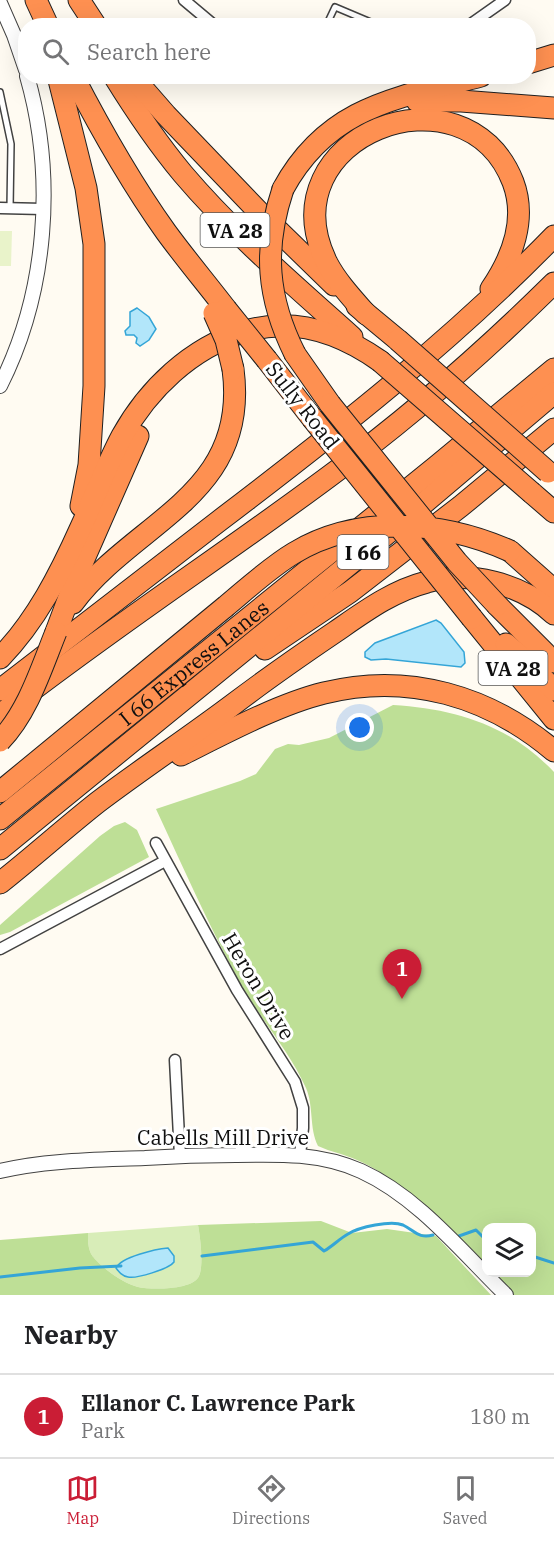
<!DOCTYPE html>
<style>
body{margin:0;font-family:"IBM Plex Serif",serif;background:#f6f6f6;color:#202124}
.controls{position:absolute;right:18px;bottom:18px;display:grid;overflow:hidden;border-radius:12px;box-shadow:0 6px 24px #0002}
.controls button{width:54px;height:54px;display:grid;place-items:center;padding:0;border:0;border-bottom:2px solid #e0e0e0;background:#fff;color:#202124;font:30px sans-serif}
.you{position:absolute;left:360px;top:728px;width:21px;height:21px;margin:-15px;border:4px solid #fff;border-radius:50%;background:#1a73e8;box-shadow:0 0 0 9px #1a73e833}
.badge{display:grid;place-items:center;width:39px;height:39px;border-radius:50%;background:#ca1d35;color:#fff;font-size:20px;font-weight:700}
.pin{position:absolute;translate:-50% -50px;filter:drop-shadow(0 2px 3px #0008)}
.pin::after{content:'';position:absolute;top:32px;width:21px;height:18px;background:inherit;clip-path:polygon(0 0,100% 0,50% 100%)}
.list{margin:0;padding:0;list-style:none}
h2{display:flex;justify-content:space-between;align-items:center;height:78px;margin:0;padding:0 24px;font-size:26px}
h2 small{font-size:20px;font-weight:400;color:#757577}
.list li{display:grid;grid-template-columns:39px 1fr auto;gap:18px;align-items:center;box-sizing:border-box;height:84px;padding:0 24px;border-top:2px solid #e0e0e0}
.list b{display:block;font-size:22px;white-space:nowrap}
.list p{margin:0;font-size:20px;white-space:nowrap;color:#757577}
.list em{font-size:20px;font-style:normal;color:#757577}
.icon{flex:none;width:33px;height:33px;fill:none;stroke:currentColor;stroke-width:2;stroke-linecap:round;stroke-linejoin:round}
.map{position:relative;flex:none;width:554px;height:1295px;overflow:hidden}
.search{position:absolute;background:#fff;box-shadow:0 6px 24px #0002;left:18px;right:18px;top:18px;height:66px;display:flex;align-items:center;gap:15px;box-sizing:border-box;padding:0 21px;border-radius:24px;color:#757577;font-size:22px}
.sheet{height:162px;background:#fff}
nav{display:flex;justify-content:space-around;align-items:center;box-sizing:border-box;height:84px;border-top:2px solid #e0e0e0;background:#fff;font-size:16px;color:#757577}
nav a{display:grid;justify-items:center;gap:3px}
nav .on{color:#ca1d35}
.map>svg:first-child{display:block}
.green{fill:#d8edb8}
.forest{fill:#bedf96}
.pitch{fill:#e9f3ca}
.water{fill:#b2e6fa;stroke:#34a5d7;stroke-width:1.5}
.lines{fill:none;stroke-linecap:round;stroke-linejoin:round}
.stream{stroke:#34a5d7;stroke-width:3}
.service-casing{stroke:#424242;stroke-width:8}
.minor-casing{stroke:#424242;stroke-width:13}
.tertiary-casing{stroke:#424242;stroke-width:16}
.motorway-casing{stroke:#202020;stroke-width:23}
.service{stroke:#fff;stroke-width:5}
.minor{stroke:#fff;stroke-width:10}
.tertiary{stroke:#fff;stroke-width:14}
.motorway{stroke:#fe9051;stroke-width:21}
.motorway-bridge-casing{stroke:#202020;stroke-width:23;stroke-linecap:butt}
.motorway-bridge{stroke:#fe9051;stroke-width:21}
.labels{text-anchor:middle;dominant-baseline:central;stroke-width:6;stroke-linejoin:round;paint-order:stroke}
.shield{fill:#fff;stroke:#575757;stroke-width:1.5}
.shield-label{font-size:20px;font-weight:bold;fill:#0f0f0f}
.street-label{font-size:21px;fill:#0f0f0f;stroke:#fff}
</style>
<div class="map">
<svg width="554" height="1295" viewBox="0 0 554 1295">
<rect width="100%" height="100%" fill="#fffbf2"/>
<path class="green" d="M198,1225c2,11 6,40 1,51 -6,14 -47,14 -61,11 -15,-4 -33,-17 -43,-28 -7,-7 -7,-16 -7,-26z"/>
<path class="forest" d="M393,705c63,4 116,20 161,67v523h-43l-21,-22 42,-1v-44h-46v41c-34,-36 -83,-90 -129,-109 -13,-6 -26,-8 -39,-14 -9,-18 -4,-39 -12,-58 -17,-38 -46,-69 -66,-105 -31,-57 -57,-116 -84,-174l84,-28 16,-7 19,-25 13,-5 11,1 30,-7z
M125,822l12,8 12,27 -139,75 -10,3v-10l100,-89 14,-10z
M321,1221l31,12 35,-4 49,7 55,59h-491v-55l88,-7c0,10 0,19 7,26 10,11 28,24 43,28 14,3 55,3 61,-11 5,-11 1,-40 -1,-51z"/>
<path class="pitch" d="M0,231h12l-1,35h-11z"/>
<path class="water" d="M137,308l12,9 7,12 -7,11 -9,6 -4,-3 1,-5 -3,-3h-8l-1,-4 5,-5v-14z
M436,620l5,3 23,29 1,11 -4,4 -75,-8 -15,1 -6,-3v-5l10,-9z
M168,1248l6,8v6c-5,7 -38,17 -46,15 -6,-1 -9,-5 -12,-9 5,-11 40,-19 52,-20z"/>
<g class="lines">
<path class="stream" d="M459,1236l17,-6 10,10
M202,1256l111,-14 11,9c9,-5 15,-12 24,-17 11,-7 43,-14 55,-9 12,6 16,14 30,10
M532,1256l22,7
M0,1277l80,-9 41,-2"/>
<defs>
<path id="service" d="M326,26l9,-19 45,19
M0,92l11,52 -1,64"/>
<path id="minor" d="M184,0l31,26
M468,26l37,-26
M0,208l43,1
M156,843l81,147 58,92 8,26v20l-3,27
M0,949l165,-88
M175,1060l5,96"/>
<path id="tertiary" d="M0,3l14,32 12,35
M0,386c47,-93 56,-209 27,-310
M0,1171c47,-11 97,-11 145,-13 30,-2 61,-3 91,-3 44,-1 85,-2 125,16 57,26 101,81 145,124"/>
<g id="motorway">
<path d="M36,0l12,26"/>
<path d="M79,0l17,26"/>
<path d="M528,63l26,-8"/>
<path d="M58,76l28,112 8,56v142l-5,79 -8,41"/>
<path d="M73,76c28,54 58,107 93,156 19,26 40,51 60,77"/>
<path d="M114,76c21,34 44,68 69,98 51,60 111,111 169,163"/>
<path d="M132,76l34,39 92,96 76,74"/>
<path d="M417,101h44l93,7"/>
<path d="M283,189c45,-83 114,-91 198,-113"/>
<path d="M357,306l41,34"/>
<path d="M366,314c-14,-16 -29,-32 -39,-51 -63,-127 138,-204 186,-81 14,37 -1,76 -22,107"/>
<path d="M295,354l35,50"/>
<path d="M267,360l45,58"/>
<path d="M532,493l22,19"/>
<path d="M510,551l44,39"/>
<path d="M73,603c62,-83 177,-107 160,-234"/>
<path d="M497,605l57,57"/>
<path d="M472,618l82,101"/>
<path d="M56,632l24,-64 58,-132"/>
<path d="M506,644l24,21 24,25"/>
<path d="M265,649l85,-57 111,-86 93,-77"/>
<path d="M0,658c36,-37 60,-84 81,-131 14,-30 25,-61 41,-91 26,-47 69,-88 121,-104 50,-16 96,0 137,29"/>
<path d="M0,690c73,-56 146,-113 219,-169 117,-89 232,-179 335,-285"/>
<path d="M0,715c107,-84 221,-158 331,-240 79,-58 153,-123 223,-192"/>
<path d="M181,755c42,-21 98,-51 143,-62 84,-21 165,3 230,58"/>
<path d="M0,792l225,-185"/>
<path id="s1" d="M0,819l437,-353 117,-97"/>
<path d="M0,849l411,-335 143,-121"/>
<path d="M0,883c33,-26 65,-55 98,-81 45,-34 92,-65 137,-99 33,-25 66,-48 100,-71 29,-20 57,-41 92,-50 42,-12 95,2 127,32"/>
</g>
</defs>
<use href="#service" class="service-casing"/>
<use href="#minor" class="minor-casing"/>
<use href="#tertiary" class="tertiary-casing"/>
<use href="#motorway" class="motorway-casing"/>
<use href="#service" class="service"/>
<use href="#minor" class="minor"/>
<use href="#tertiary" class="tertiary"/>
<use href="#motorway" class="motorway"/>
<defs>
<path id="motorway-bridge" d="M283,189c-20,60 -16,109 12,165
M226,309l41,51
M214,313l12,27 7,29
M398,340l150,132
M380,361l152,132
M330,404l127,158 40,43
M312,418l160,200
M225,607c23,-19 44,-39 69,-54 65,-39 149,-32 216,-2
M0,741c28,-29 41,-72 56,-109"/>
</defs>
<use href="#motorway-bridge" class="motorway-bridge-casing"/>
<use href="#motorway-bridge" class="motorway-bridge"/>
</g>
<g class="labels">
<g class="shield">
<rect x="200.5" y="213" width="69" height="34" rx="4.5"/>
<rect x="337.5" y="535" width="51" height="34" rx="4.5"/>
<rect x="478.5" y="651" width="69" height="34" rx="4.5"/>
</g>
<g class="shield-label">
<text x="235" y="230">VA 28</text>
<text x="363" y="552">I 66</text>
<text x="513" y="668">VA 28</text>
</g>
<g class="street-label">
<text transform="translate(303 405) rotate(52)">Sully Road</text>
<text stroke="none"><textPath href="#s1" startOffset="249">I 66 Express Lanes</textPath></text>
<text transform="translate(259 986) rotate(59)">Heron Drive</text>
<text x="223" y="1137">Cabells Mill Drive</text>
</g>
</g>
</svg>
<div class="controls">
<button><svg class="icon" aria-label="layers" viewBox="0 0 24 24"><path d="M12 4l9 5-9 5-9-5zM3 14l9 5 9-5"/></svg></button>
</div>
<div class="you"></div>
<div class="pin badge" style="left:402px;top:999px">1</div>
<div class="search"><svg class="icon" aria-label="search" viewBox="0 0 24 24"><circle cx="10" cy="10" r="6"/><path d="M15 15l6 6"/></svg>Search here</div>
</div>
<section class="sheet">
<h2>Nearby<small></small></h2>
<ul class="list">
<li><span class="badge">1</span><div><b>Ellanor C. Lawrence Park</b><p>Park</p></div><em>180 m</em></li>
</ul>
</section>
<nav>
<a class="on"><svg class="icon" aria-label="map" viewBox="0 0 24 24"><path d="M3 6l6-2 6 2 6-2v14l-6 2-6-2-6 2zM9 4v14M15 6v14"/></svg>Map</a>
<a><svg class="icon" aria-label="directions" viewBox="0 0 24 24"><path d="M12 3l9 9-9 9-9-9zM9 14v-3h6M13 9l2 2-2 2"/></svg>Directions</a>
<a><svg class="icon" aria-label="saved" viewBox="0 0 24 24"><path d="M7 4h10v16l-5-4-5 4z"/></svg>Saved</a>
</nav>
